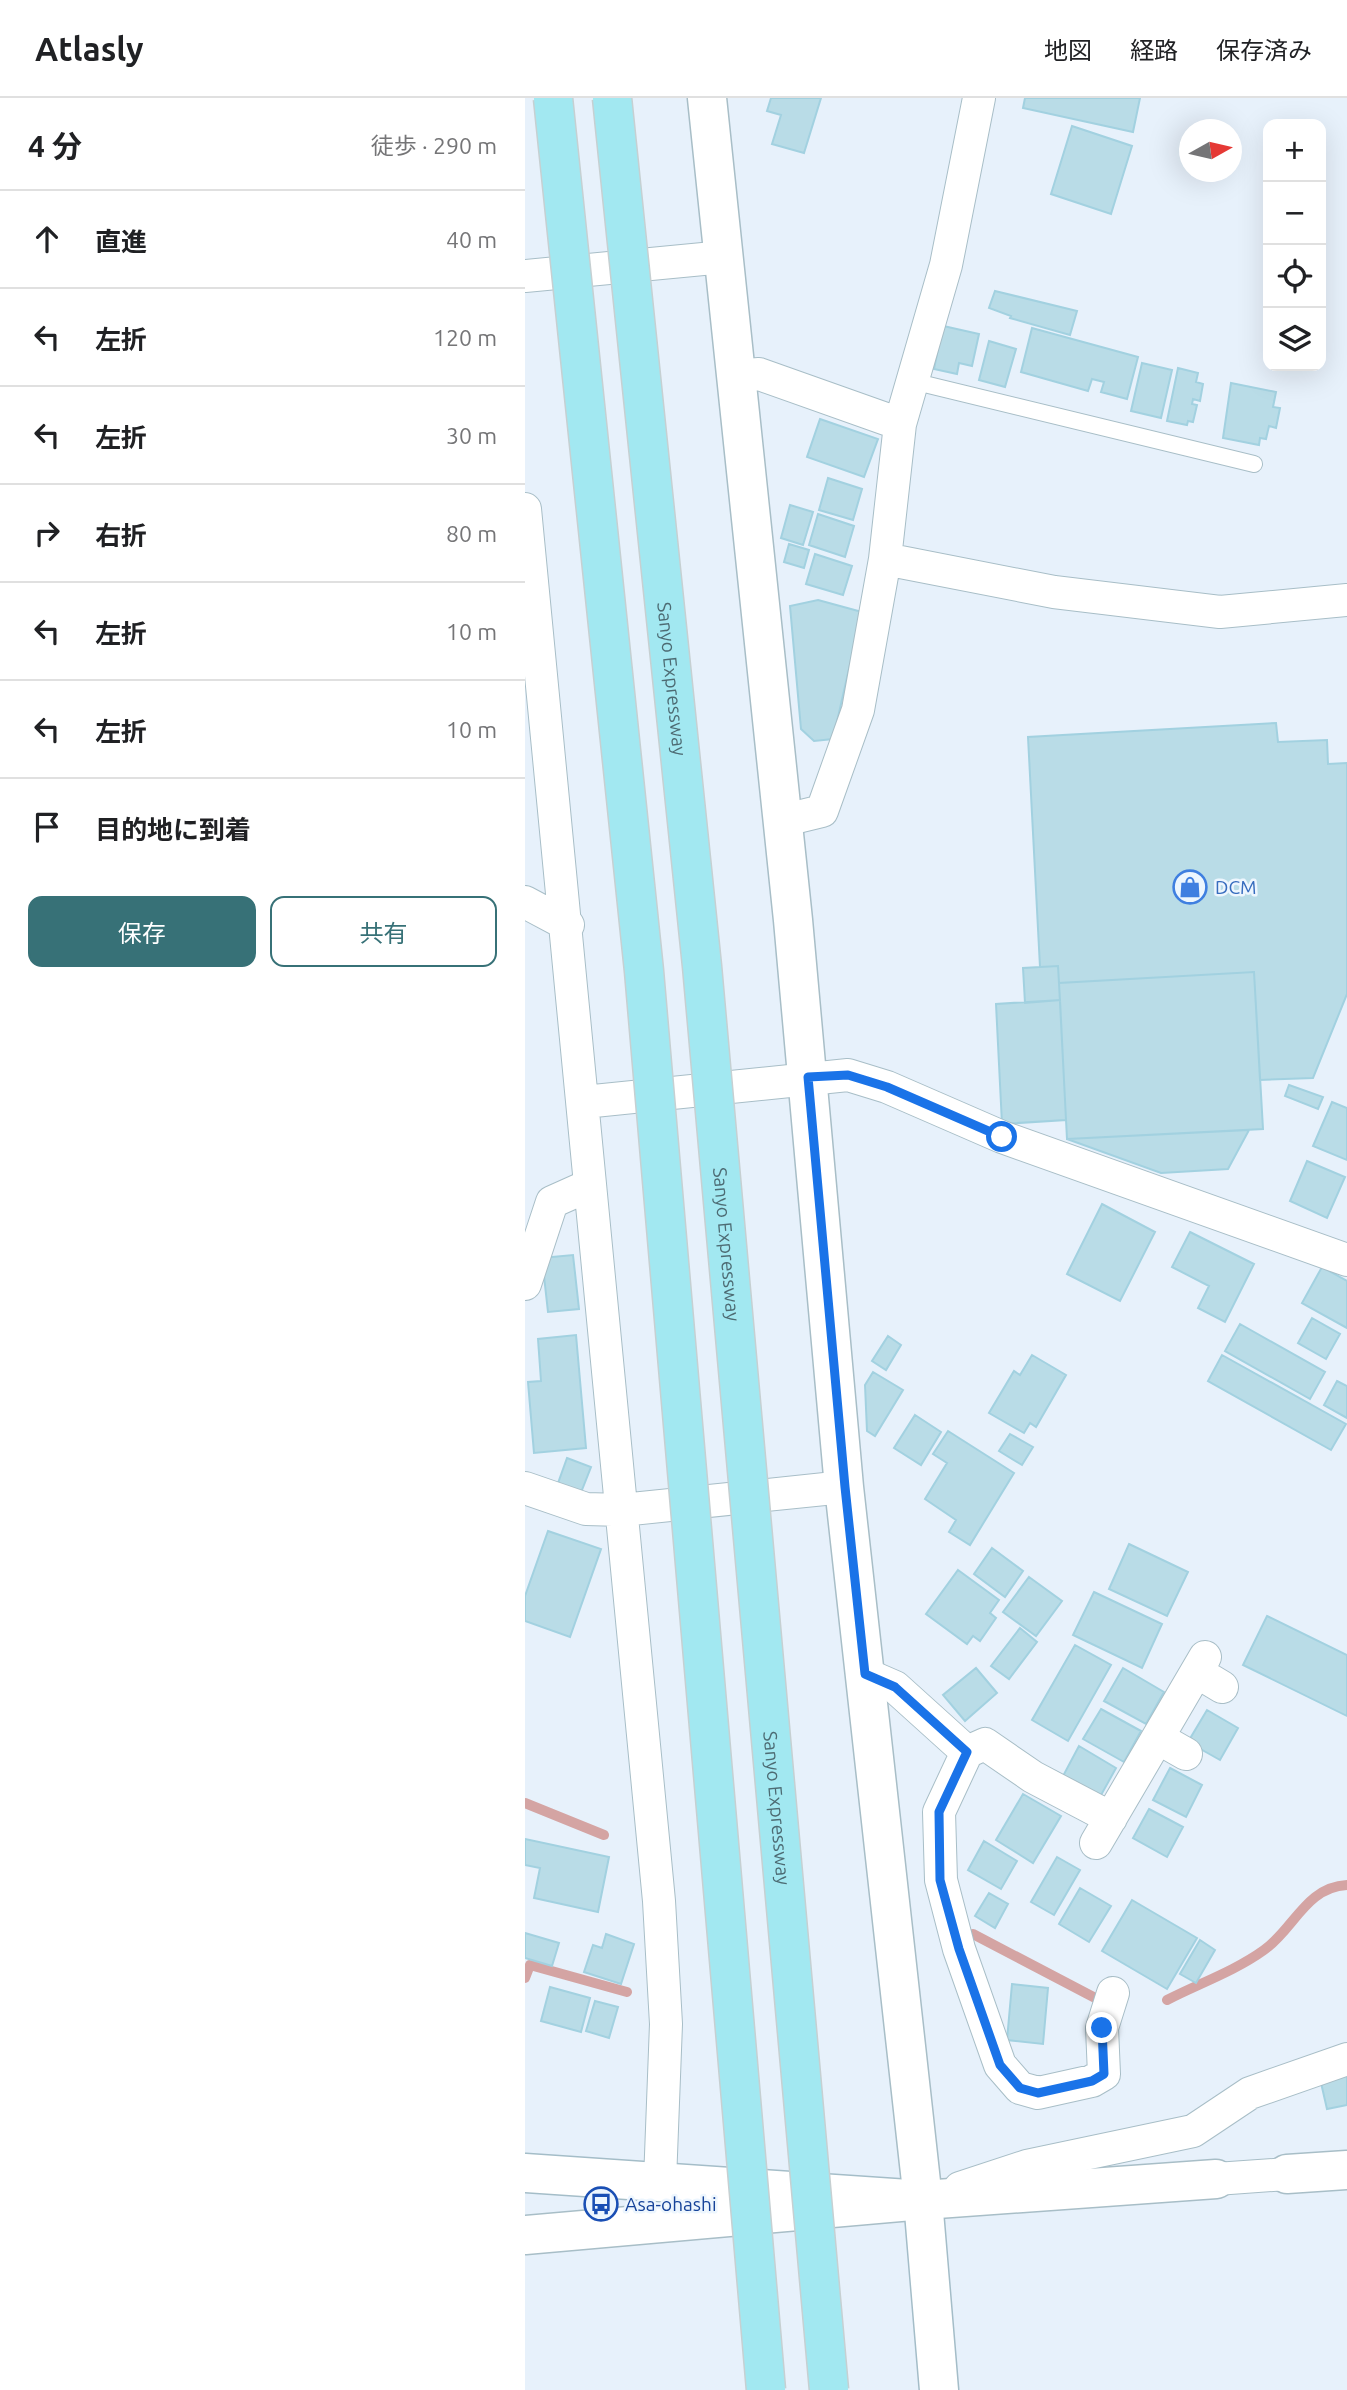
<!DOCTYPE html>
<html lang="ja">
<meta charset="utf-8">
<style>
body{margin:0;font-family:Ubuntu,"Noto Sans JP",sans-serif;background:#f6f6f6;color:#202124}
.controls{position:absolute;right:21px;top:21px;display:grid;overflow:hidden;border-radius:14px;box-shadow:0 7px 28px #0002}
.controls button{width:63px;height:63px;display:grid;place-items:center;padding:0;border:0;border-bottom:2px solid #e0e0e0;background:#fff;color:#202124;font:35px sans-serif}
.compass{position:absolute;left:654px;top:21px;width:63px;height:63px;border-radius:50%;background:#fff;box-shadow:0 7px 28px #0002;rotate:82deg}
.stop{position:absolute;width:21px;height:21px;margin:-16px;border:5px solid #1a73e8;border-radius:50%;background:#fff}
.stop.end{background:#1a73e8;border-color:#fff;box-shadow:0 2px 7px #0008}
.list{margin:0;padding:0;list-style:none}
h2{display:flex;justify-content:space-between;align-items:center;height:91px;margin:0;padding:0 28px;font-size:30px}
h2 small{font-size:23px;font-weight:400;color:#757577}
.list li{display:grid;grid-template-columns:46px 1fr auto;gap:21px;align-items:center;box-sizing:border-box;height:98px;padding:0 28px;border-top:2px solid #e0e0e0}
.list b{display:block;font-size:26px;white-space:nowrap}
.list em{font-size:23px;font-style:normal;color:#757577}
.actions{display:flex;gap:14px;padding:21px 28px}
.actions a{flex:1;padding:16px 0;border:2px solid #377177;border-radius:14px;text-align:center;font-size:24px;color:#377177}
.actions .main{background:#377177;color:#fff}
.icon{flex:none;width:38px;height:38px;fill:none;stroke:currentColor;stroke-width:2;stroke-linecap:round;stroke-linejoin:round}
.map{position:relative;flex:none;width:822px;height:2292px;overflow:hidden}
header{display:flex;align-items:center;gap:42px;box-sizing:border-box;height:98px;padding:0 35px;background:#fff;border-bottom:2px solid #e0e0e0}
header strong{font-size:33px}
nav{display:flex;gap:38px;margin-inline-start:auto;font-size:24px}
main{display:flex}
aside{flex:1;background:#fff}
.map>svg:first-child{display:block}
.lines{fill:none;stroke-linecap:round;stroke-linejoin:round}
.stream{stroke:#d4a4a3;stroke-width:10}
.building{fill:#b9dce7;stroke:#a2d1e0;stroke-width:2}
.service-casing{stroke:#a8bec7;stroke-width:18}
.minor-casing{stroke:#a8bec7;stroke-width:34}
.tertiary-casing{stroke:#a8bec7;stroke-width:41}
.secondary-casing{stroke:#a4bdc8;stroke-width:41}
.service{stroke:#fff;stroke-width:16}
.minor{stroke:#fff;stroke-width:32}
.tertiary{stroke:#fff;stroke-width:38}
.secondary{stroke:#fff;stroke-width:38}
.motorway-bridge-casing{stroke:#c6d0d2;stroke-width:41;stroke-linecap:butt}
.motorway-bridge{stroke:#a2e8f1;stroke-width:38}
.route{stroke:#1a73e8;stroke-width:9}
.labels{text-anchor:middle;dominant-baseline:central;stroke-width:5;stroke-linejoin:round;paint-order:stroke}
.street-label{font-size:19px;fill:#4d6b73;stroke:#edf6fe}
.shop-label{font-size:19px;fill:#366cbe;stroke:#edf6fe;text-anchor:start}
.transit-label{font-size:19px;fill:#164399;stroke:#edf6fe;text-anchor:start}
</style>
<header>
<strong>Atlasly</strong>
<nav><a>地図</a><a>経路</a><a>保存済み</a></nav>
</header>
<main>
<aside>
<h2>4 分<small>徒歩 · 290 m</small></h2>
<ul class="list">
<li><svg class="icon" aria-label="ahead" viewBox="0 0 24 24"><path d="M12 20V5M6 11l6-6 6 6"/></svg><div><b>直進</b></div><em>40 m</em></li>
<li><svg class="icon" aria-label="left" viewBox="0 0 24 24"><path d="M17 20v-9H6M10 6l-5 5 5 5"/></svg><div><b>左折</b></div><em>120 m</em></li>
<li><svg class="icon" aria-label="left" viewBox="0 0 24 24"><path d="M17 20v-9H6M10 6l-5 5 5 5"/></svg><div><b>左折</b></div><em>30 m</em></li>
<li><svg class="icon" aria-label="right" viewBox="0 0 24 24"><path d="M7 20v-9h11M14 6l5 5-5 5"/></svg><div><b>右折</b></div><em>80 m</em></li>
<li><svg class="icon" aria-label="left" viewBox="0 0 24 24"><path d="M17 20v-9H6M10 6l-5 5 5 5"/></svg><div><b>左折</b></div><em>10 m</em></li>
<li><svg class="icon" aria-label="left" viewBox="0 0 24 24"><path d="M17 20v-9H6M10 6l-5 5 5 5"/></svg><div><b>左折</b></div><em>10 m</em></li>
<li><svg class="icon" aria-label="arrive" viewBox="0 0 24 24"><path d="M6 21V4h12l-3 4 3 4H6"/></svg><div><b>目的地に到着</b></div></li>
</ul>
<div class="actions"><a class="main">保存</a><a>共有</a></div>
</aside>
<div class="map">
<svg width="822" height="2292" viewBox="0 0 822 2292">
<rect width="100%" height="100%" fill="#e7f1fb"/>
<g class="lines">
<path class="stream" d="M0,1705l79,32
M448,1836l128,67
M0,1880l5,-13 97,27
M642,1902c31,-16 68,-29 97,-50 30,-21 42,-63 83,-65"/>
</g>
<path class="building" d="M246,0h50l-17,55 -32,-9 9,-29 -14,-4z
M500,0h115l-7,34 -110,-24z
M547,28l60,20 -21,68 -60,-20z
M470,193l82,20 -7,24 -60,-17 1,-2 -22,-8z
M414,227l40,9 -7,32 -13,-3 -2,11 -23,-5 4,-20 -4,-1z
M507,230l106,29 -11,42 -26,-7 3,-10 -12,-3 -4,12 -67,-19z
M464,243l27,8 -11,38 -26,-7z
M617,265l30,7 -11,48 -30,-7z
M653,270l20,5 -2,9 7,2 -3,17 -7,-2 -1,5 5,1 -4,17 -5,-1 -1,4 -20,-4z
M706,285l45,9 -3,15 7,1 -4,20 -7,-2 -3,13 -6,-1 -1,7 -36,-7z
M295,321l58,20 -14,38 -57,-20z
M303,380l34,11 -9,31 -34,-10z
M265,407l23,7 -10,33 -22,-7z
M293,416l36,12 -9,31 -36,-12z
M264,446l20,6 -5,18 -20,-6z
M290,456l37,12 -9,29 -37,-11z
M293,502l44,12 -29,127 -19,2 -13,-12 -11,-123z
M751,625l2,19 49,-2 1,24 19,-1v231l-34,84 -53,2 -6,-108 -195,11 -1,-17 -18,1 -12,-230z
M533,868l2,34 -35,3 -2,-35z
M729,874l9,157 -196,10 -8,-156z
M535,902l6,120 -64,4 -6,-120z
M764,987l34,12 -5,12 -33,-13z
M807,1004l15,6v52l-34,-14z
M724,1032l-21,39 -67,4 -94,-34z
M782,1063l38,16 -18,41 -37,-17z
M577,1106l53,28 -35,69 -53,-27z
M665,1134l64,32 -29,58 -27,-14 11,-22 -37,-19z
M48,1157l6,54 -31,3 -6,-54z
M797,1169l25,14v47l-45,-25z
M787,1220l28,16 -14,25 -28,-16z
M715,1226l85,48 -15,27 -85,-48z
M51,1237l10,113 -52,5 -6,-71 13,-1 -3,-42z
M363,1238l13,9 -15,25 -14,-9z
M507,1257l34,20 -30,52 -6,-4 -6,10 -35,-20 25,-42 6,4z
M697,1257l124,69 -15,26 -123,-69z
M348,1274l30,18 -28,46 -8,-5 -2,-46z
M812,1283l10,5v32l-23,-13z
M390,1317l26,17 -20,33 -27,-17z
M423,1333l66,42 -44,72 -21,-13 7,-12 -31,-21 22,-36 -14,-9z
M485,1336l23,13 -11,18 -23,-14z
M42,1360l24,9 -11,28 -23,-9z
M23,1433l53,18 -31,88 -45,-16v-25z
M604,1446l59,28 -21,44 -58,-27z
M467,1450l31,23 -18,26 -31,-23z
M433,1472l41,30 -9,13 6,5 -16,23 -7,-5 -6,8 -41,-30z
M504,1479l33,24 -26,35 -33,-24z
M569,1494l68,32 -20,44 -69,-33z
M742,1518l80,39v61l-104,-51z
M495,1530l17,14 -28,37 -18,-13z
M550,1547l36,20 -43,76 -36,-21z
M451,1570l21,25 -32,28 -22,-26z
M598,1570l41,24 -18,32 -42,-23z
M576,1611l40,22 -17,31 -41,-23z
M682,1612l31,18 -18,32 -32,-18z
M554,1648l37,22 -16,29 -37,-21z
M645,1670l32,17 -16,32 -33,-17z
M498,1696l38,22 -28,47 -37,-23z
M624,1711l34,18 -16,30 -34,-19z
M0,1741l84,18 -11,55 -64,-14 6,-30 -15,-3z
M459,1743l33,20 -16,28 -33,-19z
M532,1759l23,13 -26,45 -23,-13z
M555,1790l31,18 -22,36 -30,-18z
M464,1795l19,11 -13,24 -20,-12z
M607,1802l65,38 -30,51 -65,-38z
M0,1835l34,10 -7,23 -27,-8z
M81,1836l28,10 -13,40 -37,-12 9,-27 9,3z
M675,1842l15,10 -19,33 -16,-9z
M487,1886l36,4 -5,56 -36,-4z
M25,1889l40,11 -9,34 -40,-11z
M70,1903l23,6 -9,31 -23,-7z
M822,1969v38l-20,4 -8,-35z"/>
<g class="lines">
<defs>
<path id="service" d="M387,283l342,83"/>
<path id="minor" d="M0,178l199,-19
M210,278l24,-2 141,50
M0,411l134,1392 7,123 -6,157
M360,461l169,33 166,20 127,-12
M256,723l41,-10 36,-101 27,-151 15,-135 46,-159 33,-167
M0,804l43,23
M59,1004l264,-27 39,12 115,50 345,123
M0,1186l27,-82 38,-17
M0,1390l61,21 36,1 222,-23
M672,1574l25,15
M340,1576l30,13 72,65 -28,60 2,68 18,69 41,116 20,23 18,5 54,-12 12,-7 -2,-46 11,-35
M633,1640l28,16
M442,1654l18,-8 48,33 78,41
M571,1745l109,-186
M691,2081l71,-5
M435,2090l67,-22 166,-35 57,-38 97,-34"/>
<path id="tertiary" d="M182,0l86,822 51,567 79,713
M762,2076l60,-4
M0,2137l398,-35 293,-21"/>
<path id="secondary" d="M0,2075l398,27 16,190"/>
</defs>
<use href="#service" class="service-casing"/>
<use href="#minor" class="minor-casing"/>
<use href="#tertiary" class="tertiary-casing"/>
<use href="#secondary" class="secondary-casing"/>
<use href="#service" class="service"/>
<use href="#minor" class="minor"/>
<use href="#tertiary" class="tertiary"/>
<use href="#secondary" class="secondary"/>
<defs>
<g id="motorway-bridge">
<path d="M28,0l91,873 122,1419"/>
<path id="s1" d="M87,0l90,868 127,1424"/>
</g>
</defs>
<use href="#motorway-bridge" class="motorway-bridge-casing"/>
<use href="#motorway-bridge" class="motorway-bridge"/>
</g>
<g class="lines">
<path class="route" d="M477,1039l-115,-50 -39,-12 -40,2 37,410 20,187 30,13 72,65 -28,60 1,68 19,69 41,116 20,23 18,5 54,-12 12,-7 -2,-46"/>
</g>
<defs>
<symbol id="shop-ring" viewBox="-11 -11 22 22"><circle r="9.5" fill="#edf6fe" stroke="#3f7fe0" stroke-width="1.5"/><path d="M-5-2.5h2.3a2.7 3.5 0 0 1 5.4 0H5L5.5 6h-11ZM-1.5-2.5h3a1.5 2.3 0 0 0-3 0Z" fill="#3f7fe0"/></symbol>
<symbol id="bus-ring" viewBox="-11 -11 22 22"><circle r="9.5" fill="#edf6fe" stroke="#1a4fb4" stroke-width="1.5"/><path d="M-5-6H5V4H4V6H2V4H-2V6H-4V4H-5ZM-3.5-4V0h7V-4ZM-3.5 1.2v1.5H-2V1.2ZM2 1.2v1.5H3.5V1.2Z" fill="#1a4fb4"/></symbol>
</defs>
<g fill-rule="evenodd">
<use href="#shop-ring" x="646" y="770" width="38" height="38"/>
<use href="#bus-ring" x="57" y="2087" width="38" height="38"/>
</g>
<g class="labels">
<g class="street-label">
<text stroke="none"><textPath href="#s1" startOffset="584">Sanyo Expressway</textPath></text>
<text stroke="none"><textPath href="#s1" startOffset="1152">Sanyo Expressway</textPath></text>
<text stroke="none"><textPath href="#s1" startOffset="1718">Sanyo Expressway</textPath></text>
</g>
<g class="shop-label">
<text x="690" y="789">DCM</text>
</g>
<g class="transit-label">
<text x="100" y="2106">Asa-ohashi</text>
</g>
</g>
</svg>
<div class="controls">
<button>+</button>
<button>−</button>
<button><svg class="icon" aria-label="locate" viewBox="0 0 24 24"><circle cx="12" cy="12" r="6"/><path d="M12 2v4M12 18v4M2 12h4M18 12h4"/></svg></button>
<button><svg class="icon" aria-label="layers" viewBox="0 0 24 24"><path d="M12 4l9 5-9 5-9-5zM3 14l9 5 9-5"/></svg></button>
</div>
<svg class="compass" viewBox="-18 -18 36 36"><path d="M0-13l5 13h-10z" fill="#e53935"/><path d="M0 13l5-13h-10z" fill="#757577"/></svg>
<div class="stop" style="left:477px;top:1039px"></div>
<div class="stop end" style="left:577px;top:1930px"></div>
</div>
</main>
